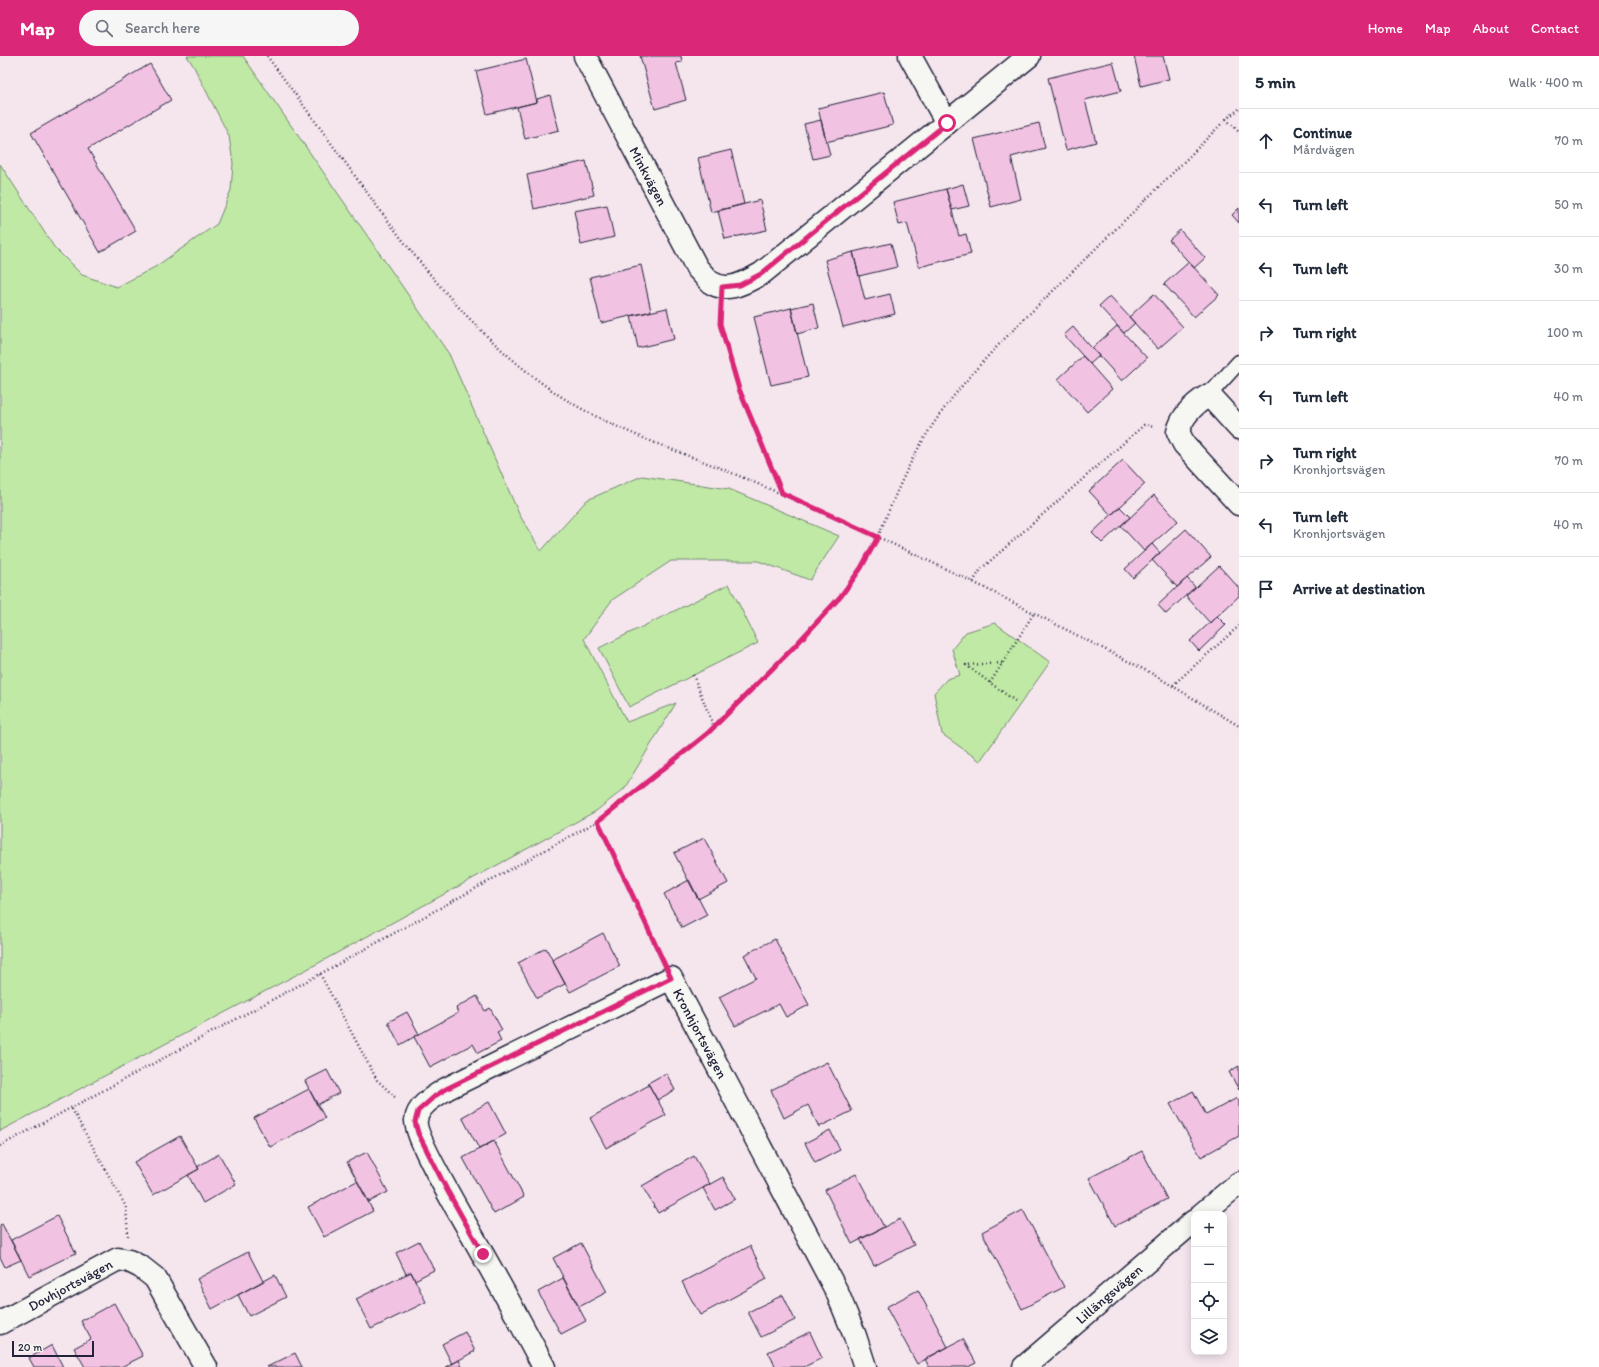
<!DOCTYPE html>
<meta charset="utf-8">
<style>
body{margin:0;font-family:Itim,sans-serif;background:#f6f6f7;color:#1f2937}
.controls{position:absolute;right:12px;bottom:12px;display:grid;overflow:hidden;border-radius:8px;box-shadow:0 2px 10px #0003}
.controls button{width:36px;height:36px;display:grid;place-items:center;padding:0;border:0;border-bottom:1px solid #e0e1e3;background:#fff;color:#1f2937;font:20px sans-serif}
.scale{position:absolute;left:12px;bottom:10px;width:82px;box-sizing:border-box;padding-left:4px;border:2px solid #22223b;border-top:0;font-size:11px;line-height:14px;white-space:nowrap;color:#22223b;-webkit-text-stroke:3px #f6f6f2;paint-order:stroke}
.stop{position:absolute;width:12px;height:12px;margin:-9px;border:3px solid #db2777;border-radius:50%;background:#fff}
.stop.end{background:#db2777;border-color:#fff;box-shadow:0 1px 4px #0008}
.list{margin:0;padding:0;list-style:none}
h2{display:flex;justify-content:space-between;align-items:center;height:52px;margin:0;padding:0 16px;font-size:17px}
h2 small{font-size:13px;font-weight:400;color:#747a83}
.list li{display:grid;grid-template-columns:26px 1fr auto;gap:12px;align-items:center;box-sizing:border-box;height:64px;padding:0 16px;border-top:1px solid #e0e1e3}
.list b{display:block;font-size:15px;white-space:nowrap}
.list p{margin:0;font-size:13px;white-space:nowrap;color:#747a83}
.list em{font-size:13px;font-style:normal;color:#747a83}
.icon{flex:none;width:22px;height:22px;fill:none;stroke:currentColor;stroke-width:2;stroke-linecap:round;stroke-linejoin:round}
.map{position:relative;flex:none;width:1239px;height:1311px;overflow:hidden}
header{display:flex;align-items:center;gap:24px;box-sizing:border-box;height:56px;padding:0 20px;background:#db2777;color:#fff}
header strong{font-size:19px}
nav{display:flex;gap:22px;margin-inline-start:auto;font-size:14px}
.search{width:280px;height:36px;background:#f6f6f7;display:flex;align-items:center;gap:10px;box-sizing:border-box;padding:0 14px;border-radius:22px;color:#747a83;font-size:15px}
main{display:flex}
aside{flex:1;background:#fff}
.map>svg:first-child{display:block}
.green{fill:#c0e9a5;stroke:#718670}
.building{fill:#f2c2e3;stroke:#22223b}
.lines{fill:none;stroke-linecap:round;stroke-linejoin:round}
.service-casing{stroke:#22223b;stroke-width:17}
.minor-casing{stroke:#22223b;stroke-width:25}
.path{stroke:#22223b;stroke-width:2.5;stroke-dasharray:1 3;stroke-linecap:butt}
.service{stroke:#f6f6f2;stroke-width:14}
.minor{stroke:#f6f6f2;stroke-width:22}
.route{stroke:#db2777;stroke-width:5}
.labels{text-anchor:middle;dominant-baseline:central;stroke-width:3;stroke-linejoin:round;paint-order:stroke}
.street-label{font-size:14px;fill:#22223b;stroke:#f6f6f2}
</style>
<header>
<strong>Map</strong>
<div class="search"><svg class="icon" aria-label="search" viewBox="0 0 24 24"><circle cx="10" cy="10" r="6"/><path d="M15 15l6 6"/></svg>Search here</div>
<nav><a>Home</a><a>Map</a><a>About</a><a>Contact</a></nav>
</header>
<main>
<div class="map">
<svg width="1239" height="1311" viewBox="0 0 1239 1311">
<rect width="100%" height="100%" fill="#f5e6ee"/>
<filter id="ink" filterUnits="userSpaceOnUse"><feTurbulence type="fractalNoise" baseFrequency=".025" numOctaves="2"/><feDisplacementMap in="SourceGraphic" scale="8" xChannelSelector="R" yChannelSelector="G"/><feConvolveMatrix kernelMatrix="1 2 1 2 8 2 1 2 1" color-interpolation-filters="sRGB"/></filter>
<g filter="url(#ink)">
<path class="green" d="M187,0h56l206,298 70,160 22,37 46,-51 55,-24 87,13 110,47 -29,44 -52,-19h-87l-59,39 -28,39 43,83 49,-19 -52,86 -28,22 -281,154 -315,166v-967l54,83 28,28 35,12 38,-20 62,-43 14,-34 2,-27 -4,-27 -35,-69z
M729,528l29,59 -129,64 -30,-59z
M995,567l55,39 -70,99 -38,-27 -8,-41 13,-14 13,-4 -8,-26 14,-17z"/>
<path class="building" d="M640,0h41l1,6 -6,1 10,37 -31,9z
M1134,0h29l6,23 -28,7z
M526,3l11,43 -50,12 -11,-43z
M1113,6l8,29 -36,9 11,42 -30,8 -18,-72z
M150,8l21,36 -83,49 48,82 -36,21 -69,-119z
M884,36l9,33 -67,17 -8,-34z
M550,39l9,35 -34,9 -8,-32 20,-5v-3z
M821,64l9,35 -17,4 -9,-35z
M1039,67l6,25 -34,9 10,42 -30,8 -17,-68z
M731,94l13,54 -33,8 -13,-54z
M586,105l8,34 -60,14 -7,-34z
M963,128l6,22 -17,4 -6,-21z
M946,133l13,47 7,-2 5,20 -52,13 -12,-44 -8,2 -6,-23z
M760,144l7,30 -42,9 -7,-28z
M607,149l7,32 -33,8 -7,-34z
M1239,152v15l-7,-8z
M1180,174l25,28 -11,10 -25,-28z
M891,187l6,24 -38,9 -6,-24z
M853,196l12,48 25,-6 5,20 -52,13 -18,-67z
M1189,206l30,33 -25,22 -30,-33z
M641,209l10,46 -50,12 -11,-46z
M1154,238l29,33 -25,22 -29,-32z
M1110,240l25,27 -11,10 -25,-27z
M813,247l6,25 -22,6 -6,-26z
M667,252l7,31 -36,9 -7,-32z
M791,252l17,69 -37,8 -17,-68z
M1117,270l30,32 -25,23 -30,-33z
M1073,271l26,29 -9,8 -26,-29z
M1083,300l29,33 -25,23 -29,-33z
M1123,404l22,24 -34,31 -22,-24z
M1154,439l24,26 -34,30 -23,-25z
M1120,451l10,10 -28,26 -10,-10z
M1186,473l25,28 -34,30 -25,-27z
M1152,488l8,9 -27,25 -8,-9z
M1219,510l20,22v8l-29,27 -24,-27z
M1187,522l8,9 -29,27 -8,-9z
M1217,560l9,9 -27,26 -9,-10z
M704,782l24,45 -30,16 -24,-46z
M689,824l18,35 -25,13 -18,-34z
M603,877l17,33 -50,26 -18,-32z
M775,883l34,66 -23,12 -7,-13 -44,22 -16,-29 37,-19 -12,-23z
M546,892l19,36 -28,14 -19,-35z
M477,940l8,15 5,-3 12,22 -5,2 4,9 -23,12 -5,-9 -43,23 -16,-30 44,-24 -2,-5z
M407,956l12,22 -19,11 -12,-23z
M827,1006l25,49 -33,16 -11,-22 -24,13 -13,-28z
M1239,1010v24l-10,-18z
M327,1014l12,23 -22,12 -12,-24z
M666,1017l9,17 -18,10 -9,-17z
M649,1029l17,30 -60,33 -16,-30z
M309,1033l16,29 -55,29 -16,-29z
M1193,1035l13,24 31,-17 2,3v35l-38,21 -31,-53z
M489,1046l17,32 -27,15 -17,-32z
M830,1074l10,20 -25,13 -10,-20z
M180,1080l19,33 -46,26 -19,-33z
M494,1085l30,56 -30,17 -31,-56z
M1142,1095l25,48 -52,27 -26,-48z
M367,1096l21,40 -19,10 -22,-40z
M219,1098l17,30 -33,19 -15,-28 11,-6 -2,-2z
M694,1100l16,28 -52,29 -16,-27z
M856,1118l28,53 -32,17 -27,-54z
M723,1121l12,22 -20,11 -12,-22z
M357,1125l16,30 -49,26 -16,-30z
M1023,1154l41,77 -42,22 -40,-77z
M57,1160l19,37 -47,23 -18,-36z
M900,1163l14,26 -40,21 -14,-27z
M2,1168l19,36 -16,7 -5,-10v-32z
M419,1185l15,29 -19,10 -4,-8 -5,2 -10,-21z
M581,1187l26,49 -28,15 -26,-49z
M750,1190l17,33 -67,36 -18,-33z
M248,1196l15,29 -51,28 -15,-30z
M411,1216l15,30 -55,27 -15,-30z
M275,1219l11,22 -37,19 -11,-21z
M563,1222l23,43 -25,13 -23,-42z
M918,1234l30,57 -31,17 -31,-57z
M783,1239l12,25 -34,17 -13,-25z
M114,1247l29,53 -22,11h-36l-11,-19 17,-9 -10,-18z
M465,1276l10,19 -23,13 -10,-20z
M810,1276l12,26 -18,9h-28l-8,-15z
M963,1283l13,24 -8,4h-39l-4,-8z
M52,1289l11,22h-29l-5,-9z
M295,1297l7,14h-35z
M459,1304l3,7h-16l6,-3z"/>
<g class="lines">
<defs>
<path id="service" d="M1209,339l30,-33"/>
<g id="minor">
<path id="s1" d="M585,0l112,212c4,4 9,10 13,14 18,12 35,0 51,-8l268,-218"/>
<path d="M910,0l37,67"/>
<path d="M1239,372l-30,-33c-15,9 -27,20 -31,37l6,12 55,60"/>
<path d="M1202,1158l37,-31"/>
<path id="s2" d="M0,1267l118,-64 11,2 12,6 14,11 51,89"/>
<path id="s3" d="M544,1311c-20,-38 -40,-75 -61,-112 -11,-21 -70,-118 -67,-135 2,-15 18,-23 30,-31l225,-111 166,314 18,44 10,31"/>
<path id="s4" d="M1024,1311l170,-146"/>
</g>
</defs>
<use href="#service" class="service-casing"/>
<use href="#minor" class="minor-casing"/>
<path class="path" d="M267,0c31,42 62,84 93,127 53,73 109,146 183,201 51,38 118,61 177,84 53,22 106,45 158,69 15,-37 30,-74 52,-108 35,-54 82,-98 127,-142 56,-56 114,-111 169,-168l13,-10
M1226,63l13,13
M721,255l-1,13 19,65 43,104
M973,526l8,-13 163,-144 10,2
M1002,607l-36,2 49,36
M693,619l21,52
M990,627l44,-70
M1173,629l66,-59
M598,765l63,135
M320,918l57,106 20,19
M72,1053l54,98 2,29
M0,1090l320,-172 278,-153 110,-88 86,-86 47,-51 20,-28 17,-31 95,45 178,91 88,53"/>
<use href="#service" class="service"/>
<use href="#minor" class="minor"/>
</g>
</g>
<g class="lines" filter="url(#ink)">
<path class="route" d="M483,1198l-36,-64 -29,-57 -3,-11 3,-11 17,-15 11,-7 225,-111 -73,-157 110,-88 86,-86 47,-51 20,-28 17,-31 -96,-44 -43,-104 -19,-65 2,-37 18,-2 21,-11 186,-151"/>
</g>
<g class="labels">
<g class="street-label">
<text stroke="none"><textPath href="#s1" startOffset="136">Minkvägen</textPath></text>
<text stroke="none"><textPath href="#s3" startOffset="637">Kronhjortsvägen</textPath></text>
<text stroke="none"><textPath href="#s2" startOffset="80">Dovhjortsvägen</textPath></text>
<text stroke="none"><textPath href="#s4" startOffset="112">Lillängsvägen</textPath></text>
</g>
</g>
</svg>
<div class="controls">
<button>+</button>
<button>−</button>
<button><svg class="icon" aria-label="locate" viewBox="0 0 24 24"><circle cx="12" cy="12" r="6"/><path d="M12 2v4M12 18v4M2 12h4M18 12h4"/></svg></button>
<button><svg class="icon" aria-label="layers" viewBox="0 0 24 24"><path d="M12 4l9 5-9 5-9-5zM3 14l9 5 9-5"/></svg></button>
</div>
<div class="scale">20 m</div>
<div class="stop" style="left:947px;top:67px"></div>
<div class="stop end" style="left:483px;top:1198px"></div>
</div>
<aside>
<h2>5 min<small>Walk · 400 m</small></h2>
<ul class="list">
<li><svg class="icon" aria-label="ahead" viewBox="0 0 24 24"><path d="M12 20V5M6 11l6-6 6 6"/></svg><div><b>Continue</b><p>Mårdvägen</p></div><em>70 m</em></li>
<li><svg class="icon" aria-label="left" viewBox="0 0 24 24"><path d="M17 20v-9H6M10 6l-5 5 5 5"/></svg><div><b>Turn left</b></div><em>50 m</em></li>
<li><svg class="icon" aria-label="left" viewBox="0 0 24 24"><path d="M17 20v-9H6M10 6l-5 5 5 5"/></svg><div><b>Turn left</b></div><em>30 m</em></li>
<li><svg class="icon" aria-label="right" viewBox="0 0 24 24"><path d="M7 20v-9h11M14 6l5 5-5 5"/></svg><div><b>Turn right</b></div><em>100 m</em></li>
<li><svg class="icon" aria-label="left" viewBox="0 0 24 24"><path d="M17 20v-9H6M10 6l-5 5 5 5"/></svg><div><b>Turn left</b></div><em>40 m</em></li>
<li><svg class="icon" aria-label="right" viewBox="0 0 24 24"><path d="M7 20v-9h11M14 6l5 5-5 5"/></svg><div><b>Turn right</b><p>Kronhjortsvägen</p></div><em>70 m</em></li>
<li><svg class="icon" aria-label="left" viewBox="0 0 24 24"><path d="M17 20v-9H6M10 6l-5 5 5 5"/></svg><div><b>Turn left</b><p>Kronhjortsvägen</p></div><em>40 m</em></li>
<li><svg class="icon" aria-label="arrive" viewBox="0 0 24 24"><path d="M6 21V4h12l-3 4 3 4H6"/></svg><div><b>Arrive at destination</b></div></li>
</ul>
</aside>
</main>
